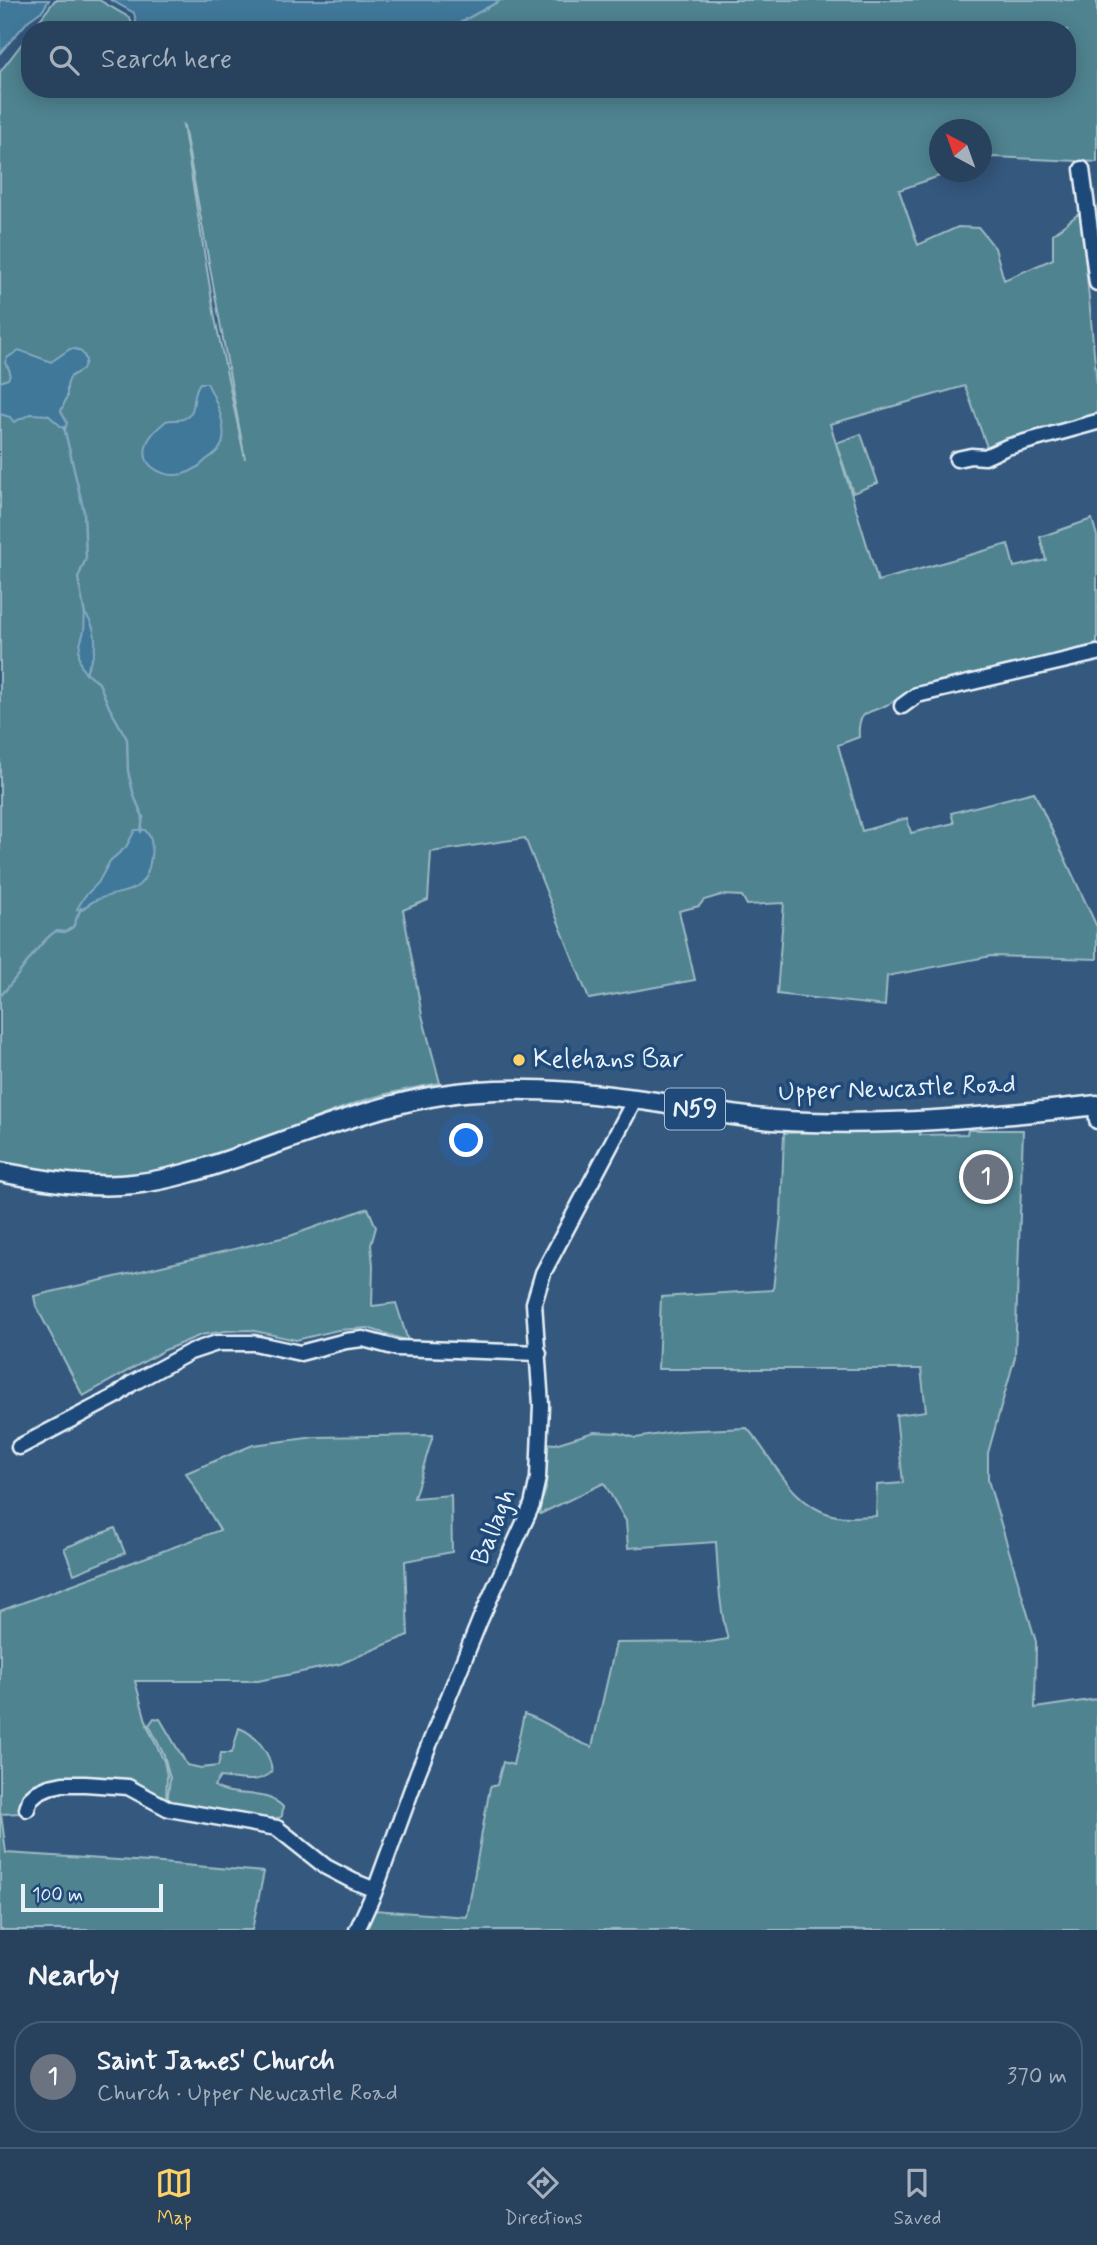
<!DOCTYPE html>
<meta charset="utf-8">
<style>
body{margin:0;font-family:Mynerve,sans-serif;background:#344d67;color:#f1f3f6}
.compass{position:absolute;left:929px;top:119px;width:63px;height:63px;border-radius:50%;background:#28425e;box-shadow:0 4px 18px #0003;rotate:319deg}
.scale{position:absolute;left:21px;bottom:18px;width:142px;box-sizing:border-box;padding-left:7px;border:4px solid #e8f1f8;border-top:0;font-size:19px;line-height:24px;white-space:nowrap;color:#e8f1f8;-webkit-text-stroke:5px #1f4a7a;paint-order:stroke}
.you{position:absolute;left:467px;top:1141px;width:24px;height:24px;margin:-18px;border:5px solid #fff;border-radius:50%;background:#1a73e8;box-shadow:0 0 0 10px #1a73e833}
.badge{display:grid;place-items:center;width:46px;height:46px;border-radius:50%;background:#ffd166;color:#fff;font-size:23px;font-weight:700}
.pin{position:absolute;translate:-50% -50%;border:4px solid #fff;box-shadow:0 2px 7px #0006}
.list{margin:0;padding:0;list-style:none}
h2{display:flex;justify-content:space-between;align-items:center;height:91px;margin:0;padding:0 28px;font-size:30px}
h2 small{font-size:23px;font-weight:400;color:#a5b0bc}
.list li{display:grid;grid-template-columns:46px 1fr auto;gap:21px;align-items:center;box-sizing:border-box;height:112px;margin:0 14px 14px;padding:0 14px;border:2px solid #445b73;border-radius:28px}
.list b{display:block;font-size:26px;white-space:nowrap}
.list p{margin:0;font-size:23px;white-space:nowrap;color:#a5b0bc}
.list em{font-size:23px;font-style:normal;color:#a5b0bc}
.icon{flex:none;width:38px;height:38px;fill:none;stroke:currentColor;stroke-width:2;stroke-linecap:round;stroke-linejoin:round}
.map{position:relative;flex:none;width:1097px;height:1930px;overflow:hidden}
.search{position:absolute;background:#28425e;box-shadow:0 4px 18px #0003;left:21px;right:21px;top:21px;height:77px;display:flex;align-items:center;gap:18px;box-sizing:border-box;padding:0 24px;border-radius:28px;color:#a5b0bc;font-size:26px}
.sheet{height:217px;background:#28425e}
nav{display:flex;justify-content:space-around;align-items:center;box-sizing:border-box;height:98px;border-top:2px solid #445b73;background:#28425e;font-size:19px;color:#a5b0bc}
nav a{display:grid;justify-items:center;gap:4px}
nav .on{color:#ffd166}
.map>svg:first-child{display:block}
.green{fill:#4f8390;stroke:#9cbac4;stroke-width:2;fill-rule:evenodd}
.water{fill:#40789a;stroke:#83a8c0;stroke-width:2}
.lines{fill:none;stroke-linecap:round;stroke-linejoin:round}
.stream{stroke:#83a8c0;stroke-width:2.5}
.minor-casing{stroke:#e8f1f8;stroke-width:19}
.major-casing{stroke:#e8f1f8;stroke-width:23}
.minor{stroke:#1f4a7a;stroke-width:14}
.major{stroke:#1f4a7a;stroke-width:18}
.poi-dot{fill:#ffd166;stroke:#1f4a7a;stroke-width:2.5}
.labels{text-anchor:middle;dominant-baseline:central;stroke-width:7;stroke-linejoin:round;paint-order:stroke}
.shield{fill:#1f4a7a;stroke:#acbfd2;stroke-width:2}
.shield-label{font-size:24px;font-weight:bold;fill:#e8f1f8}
.poi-label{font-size:26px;fill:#e8f1f8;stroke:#1f4a7a;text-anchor:start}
.street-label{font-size:26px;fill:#e8f1f8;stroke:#1f4a7a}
</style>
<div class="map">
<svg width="1097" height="1930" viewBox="0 0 1097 1930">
<rect width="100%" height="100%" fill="#35587e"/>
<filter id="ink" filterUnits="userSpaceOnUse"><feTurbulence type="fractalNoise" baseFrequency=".0143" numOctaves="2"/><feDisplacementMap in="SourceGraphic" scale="14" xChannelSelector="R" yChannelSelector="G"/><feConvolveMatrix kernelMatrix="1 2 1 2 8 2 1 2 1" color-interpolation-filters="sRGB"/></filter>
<g filter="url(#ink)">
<path class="green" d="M55,0h44l31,18 4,12h-102z
M501,0h596v162l-103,-5 -12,4v-31h-42v42h11l-52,18 19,55 40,-18 21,1 16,20 9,32 49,-21v-25l28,-22 16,173v29l-110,33 -22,-61 -135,38 48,157 130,-37 6,23 32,-7 -6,-23 52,-18 5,17v108l-183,46c-9,4 -16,9 -25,14 -19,10 -32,4 -30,33l-21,8 24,86 45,-13 4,15 43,-10 -3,-10 83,-21 63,135v32l-106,-3 -104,20 -2,30 -108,-12 7,-91 -37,2 -5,-9 -21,-1 -17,5 -5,6 -20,5 16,69 -106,19 -64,-161 -94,14 -3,48 -25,10 19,105 18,68c-26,5 -53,9 -78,18 -70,24 -139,58 -213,71 -49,9 -100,0 -149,-8v-1092l30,-39v56h1037v-59h-621zM183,125l1,1 61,333 -30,-141z
M861,434l17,49 -25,10 -17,-50z
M919,1129l1,6 47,-1 1,-4h55l-8,227 -27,96v27l48,162 -1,66 62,-9v231h-731l9,-20 92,7 23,-130 7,-2 6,-23 10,3 11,-51c25,7 42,25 68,33l24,-104 94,-1 18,-3c-9,-31 -10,-65 -12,-97l-88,6 -2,-27 -22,-38 -64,31c-3,-9 5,-17 6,-26 0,-15 -7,-30 -1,-45l10,1 39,-12 25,1 17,5 42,-7 69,-3c26,29 43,76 85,87 14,4 30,1 44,1l1,-31 26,-2 -7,-68 30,-4 -5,-42h-263l3,-72 112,-7 8,-74 3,-83z
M368,1208l8,19 -5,18 2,20 -1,41 24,-3 12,38 -40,-13 -30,2 -42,10 -46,-10 -25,1 -24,4 -36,15 -82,46 -47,-90 -2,-10 256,-60z
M433,1435l-19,63 37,-3 1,57 -47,9 3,74 -68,29 -82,17h-123l13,47 16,33 3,15 -1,25 -31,-17 -96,1 -18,13v15l-20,1 5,39 144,9 114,10 -12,58h-252v-319l220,-81 -34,-57 67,-28 62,-8z
M115,1528l10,25 -51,21 -10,-26z
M154,1718l6,1 27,46 14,3 17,-2 3,-13h11l7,-25c17,6 32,26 33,44 -15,13 -33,7 -52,5l-6,9c20,13 52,2 69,21l-1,9 -3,2h-24l-88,-15 3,-25 -6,-23 -15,-30z"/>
<path class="water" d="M0,0h49l-6,10 -14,10 -29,33z
M111,0h390l-55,30h-260l-24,-7 -1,7h-23l-4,-17z
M70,349c9,-1 14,4 16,12l-3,8 -13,8 -3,9v11l-6,14 6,12 -2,7 -17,-15 -17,-1 -17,8 -4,-5 -10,-3v-32l8,-3c4,-7 1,-10 -3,-16l2,-5 12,-8 32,12z
M200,383h7c8,15 19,39 16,57 -1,9 -10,15 -17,20 -6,6 -14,12 -23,14 -17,4 -42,-6 -37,-27 2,-11 12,-19 20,-26 6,-2 11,0 17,-2 16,-6 7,-24 17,-36z
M85,614c9,10 12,25 9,38 -1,8 -7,13 -8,22 -11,-13 -7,-28 -2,-43 1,-5 0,-11 1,-17z
M135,830h10c8,8 7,16 6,27 -6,50 -43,26 -69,53l-5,-1 7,-12 14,-14 12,-22 16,-14z"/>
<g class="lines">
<path class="stream" d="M64,427l20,85 2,46 -8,20 7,37
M86,673l13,10 10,24 18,32 1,32 6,25 9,21 -2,15
M0,996c19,-18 36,-52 56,-65l9,1 8,-5 8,-19"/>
<defs>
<path id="minor" d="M1082,169l15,114
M957,459l14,-3 14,1 22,-10 90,-25
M902,706l15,-11 180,-42
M1096,1106l1,15
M19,1447l97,-51 15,-12 59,-32 27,-9h37l46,10 46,-12 17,-2 34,9 142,5
M27,1809l3,-10 8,-7 11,-5 14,-3h22l43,3 41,22 108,19 49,39 27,14 22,9
M357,1930l17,-37 44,-121 62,-152 52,-115 6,-27 3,-73 -7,-102 9,-30 89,-168 1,-7"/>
<path id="major" d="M0,1172c44,8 89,17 133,12 38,-4 73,-16 108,-28 78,-27 155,-60 237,-65 52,-4 106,1 157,8 46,6 91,17 138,21 104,8 220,-3 324,-15"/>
</defs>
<use href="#minor" class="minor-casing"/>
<use href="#major" class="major-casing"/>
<use href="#minor" class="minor"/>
<use href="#major" class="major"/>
</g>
</g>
<circle class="poi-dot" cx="519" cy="1060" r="7"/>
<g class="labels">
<rect class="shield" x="665" y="1088.5" width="60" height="41" rx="5"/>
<g class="shield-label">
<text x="695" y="1109">N59</text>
</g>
<g class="poi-label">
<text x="533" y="1060">Kelehans Bar</text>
</g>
<g class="street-label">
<text transform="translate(897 1089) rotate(-2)">Upper Newcastle Road</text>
<text transform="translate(494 1527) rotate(-68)">Ballagh</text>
</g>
</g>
</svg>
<svg class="compass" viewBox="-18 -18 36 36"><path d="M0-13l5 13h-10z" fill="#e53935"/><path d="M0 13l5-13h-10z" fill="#a5b0bc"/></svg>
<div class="scale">100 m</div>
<div class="you"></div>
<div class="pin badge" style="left:986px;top:1177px;background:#6b7280">1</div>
<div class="search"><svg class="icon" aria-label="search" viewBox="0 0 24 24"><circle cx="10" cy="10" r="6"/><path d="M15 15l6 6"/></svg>Search here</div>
</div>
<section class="sheet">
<h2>Nearby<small></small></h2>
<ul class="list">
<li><span class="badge" style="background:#6b7280">1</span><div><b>Saint James' Church</b><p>Church · Upper Newcastle Road</p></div><em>370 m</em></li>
</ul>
</section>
<nav>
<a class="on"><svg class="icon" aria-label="map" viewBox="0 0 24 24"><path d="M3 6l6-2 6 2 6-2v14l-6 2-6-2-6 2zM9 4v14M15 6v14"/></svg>Map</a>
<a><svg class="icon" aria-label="directions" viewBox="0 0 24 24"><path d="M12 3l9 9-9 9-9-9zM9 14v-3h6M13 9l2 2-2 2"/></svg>Directions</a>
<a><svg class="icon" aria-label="saved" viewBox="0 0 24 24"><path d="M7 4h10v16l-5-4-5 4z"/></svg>Saved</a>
</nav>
